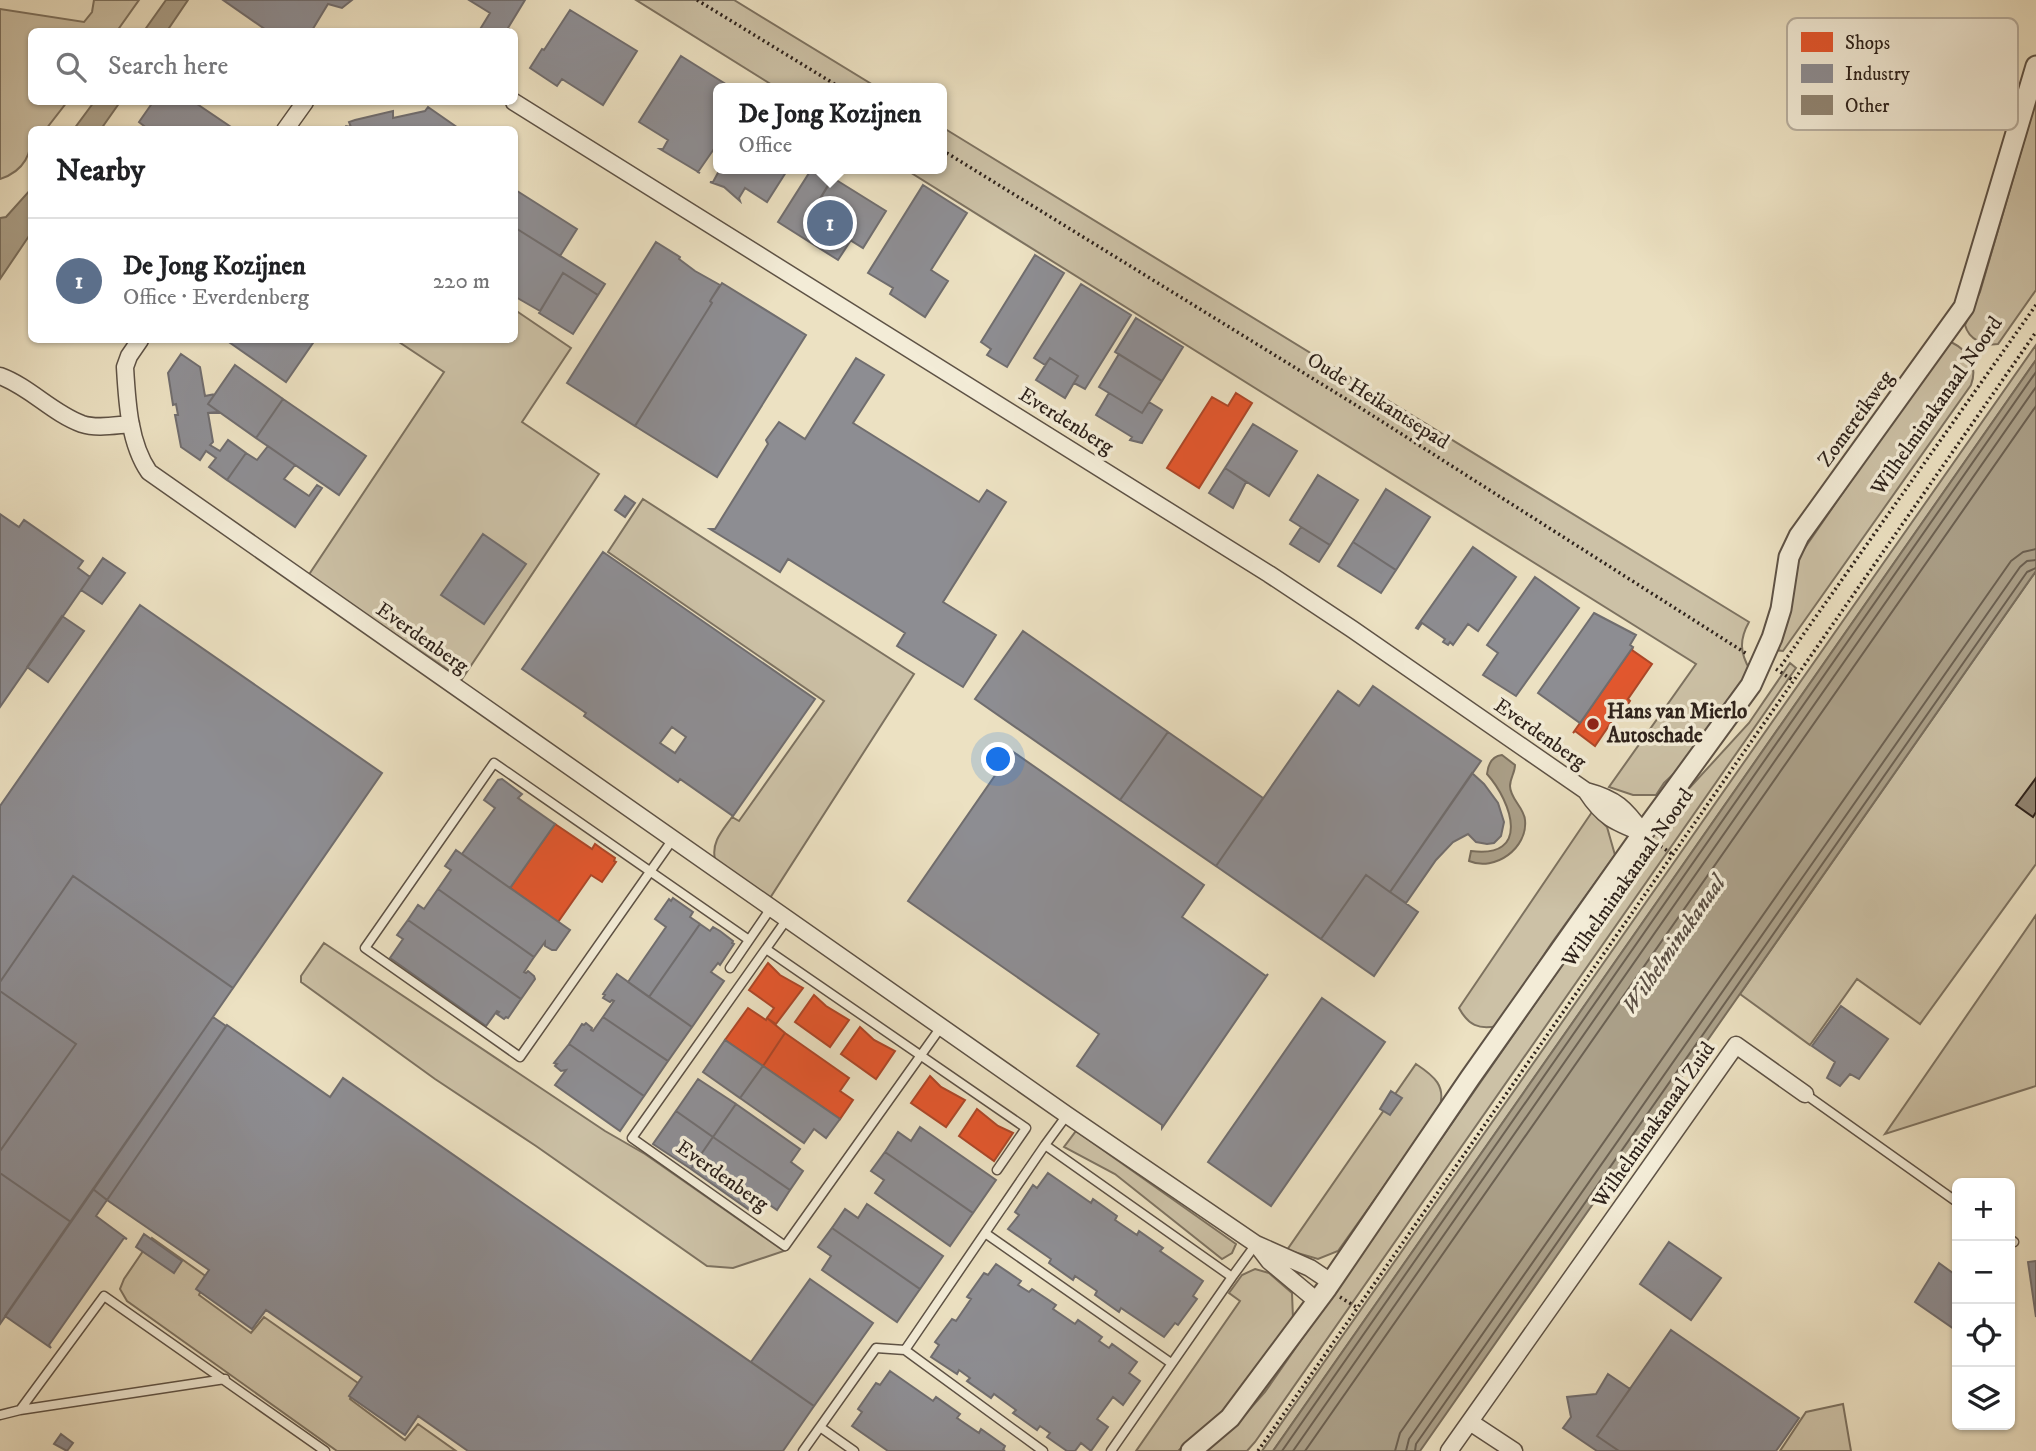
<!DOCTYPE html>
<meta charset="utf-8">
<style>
body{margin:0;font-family:"IM FELL DW Pica",serif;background:#f2f2f2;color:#202124}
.controls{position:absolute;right:21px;bottom:21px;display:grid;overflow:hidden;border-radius:10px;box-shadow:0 2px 5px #0004}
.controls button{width:63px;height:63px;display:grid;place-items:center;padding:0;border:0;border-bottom:2px solid #e0e0e0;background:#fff;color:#202124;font:35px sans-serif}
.you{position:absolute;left:999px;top:760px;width:24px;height:24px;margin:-18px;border:5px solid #fff;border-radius:50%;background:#1a73e8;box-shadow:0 0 0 10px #1a73e833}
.badge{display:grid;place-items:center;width:46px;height:46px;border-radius:50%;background:#0f766e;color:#fff;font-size:23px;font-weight:700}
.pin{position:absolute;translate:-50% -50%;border:4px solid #fff;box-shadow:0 2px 7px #0006}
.popup{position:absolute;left:713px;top:83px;width:234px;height:91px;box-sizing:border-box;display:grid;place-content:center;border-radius:10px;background:#fff;filter:drop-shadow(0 2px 5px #0005);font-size:23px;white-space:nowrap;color:#757577}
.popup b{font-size:26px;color:#202124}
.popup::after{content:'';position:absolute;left:50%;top:100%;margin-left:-14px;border:14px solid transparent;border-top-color:#fff}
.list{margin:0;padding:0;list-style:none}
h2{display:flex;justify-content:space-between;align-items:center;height:91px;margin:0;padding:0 28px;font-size:30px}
h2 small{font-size:23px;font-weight:400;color:#757577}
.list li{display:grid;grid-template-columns:46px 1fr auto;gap:21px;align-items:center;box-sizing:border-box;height:126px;padding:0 28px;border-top:2px solid #e0e0e0}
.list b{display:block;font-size:26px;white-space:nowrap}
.list p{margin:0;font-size:23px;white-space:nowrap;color:#757577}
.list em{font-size:23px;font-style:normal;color:#757577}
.icon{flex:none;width:38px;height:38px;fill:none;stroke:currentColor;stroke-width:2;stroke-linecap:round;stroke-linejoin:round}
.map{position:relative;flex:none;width:2036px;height:1451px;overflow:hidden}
.search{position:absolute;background:#fff;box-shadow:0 2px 5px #0004;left:28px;top:28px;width:490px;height:77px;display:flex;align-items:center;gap:18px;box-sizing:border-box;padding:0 24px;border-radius:10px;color:#757577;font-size:26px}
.panel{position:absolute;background:#fff;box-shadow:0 2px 5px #0004;left:28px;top:126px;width:490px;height:217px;border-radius:10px}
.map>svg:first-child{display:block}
.green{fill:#ccc1a6;stroke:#7d7260;stroke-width:2}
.water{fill:#aba089;stroke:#796e5d;stroke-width:2}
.shops{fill:#e4572e;stroke:#ad4728;stroke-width:2}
.industry{fill:#8d8d92;stroke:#706d6e;stroke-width:2;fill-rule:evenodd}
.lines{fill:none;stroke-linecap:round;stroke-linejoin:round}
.shore{stroke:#6c6152;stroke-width:2}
.building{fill:#918572;stroke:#2e221b;stroke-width:2}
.service-casing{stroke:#5e5245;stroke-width:11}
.minor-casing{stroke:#5e5245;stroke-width:19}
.tertiary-casing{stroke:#5e5245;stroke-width:23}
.path{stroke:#2e221b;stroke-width:3.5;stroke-dasharray:2 3.5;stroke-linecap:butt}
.service{stroke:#f3ecd7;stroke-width:8}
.minor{stroke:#f3ecd7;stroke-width:16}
.tertiary{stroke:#f3ecd7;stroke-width:19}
.poi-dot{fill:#8f2418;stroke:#f3ecd7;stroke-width:2.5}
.labels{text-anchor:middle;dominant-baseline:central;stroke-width:7;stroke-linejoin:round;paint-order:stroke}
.street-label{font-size:21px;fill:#2e221b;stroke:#f3ecd7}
.poi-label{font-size:21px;font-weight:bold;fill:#2e221b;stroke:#f3ecd7;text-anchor:start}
.water-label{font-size:23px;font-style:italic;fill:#5a4e42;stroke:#f3ecd7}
.key{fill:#f3ecd7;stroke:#b8af9f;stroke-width:2}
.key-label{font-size:19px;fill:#2e221b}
</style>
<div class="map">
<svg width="2036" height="1451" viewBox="0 0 2036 1451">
<rect width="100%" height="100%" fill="#ece1c2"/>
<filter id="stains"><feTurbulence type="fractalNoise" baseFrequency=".00286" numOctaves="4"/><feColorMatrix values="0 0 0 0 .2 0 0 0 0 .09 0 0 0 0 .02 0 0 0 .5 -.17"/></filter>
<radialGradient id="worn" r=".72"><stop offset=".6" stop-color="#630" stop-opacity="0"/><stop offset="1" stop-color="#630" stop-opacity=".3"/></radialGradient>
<path class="green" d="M94,0h45l-22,31 -85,1v70h35l-21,27 -14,1c0,23 -7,41 -32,49v-170l84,13 8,-10z
M636,0h98l144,88h-101z
M2036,100v190l-38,54c-14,2 -29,-4 -33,-19l15,-33z
M942,127l807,495c-10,18 -9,31 1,48l-69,97 -17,16 -8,12h-23l-24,-8 87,-123 -791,-495h37z
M515,310l56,38 -49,74 77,52 -137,205 -154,-103 136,-204 -48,-32h118z
M1951,342c18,9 27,24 20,43l-188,266 -8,-1 22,-88 5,-10 126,-183z
M2036,345v15l-763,1091h-11z
M643,499l271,175 -144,224 -55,-39c-4,-17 8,-29 17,-42l7,4 85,-120 -216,-149z
M2036,571v293l-116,160 -63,-45 -47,66 -70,-51z
M1790,663l6,5 -541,774 -8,9h-41l29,-25 30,-34 407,-585 77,-84z
M1592,812l15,15 8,28 -64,89 -54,82c-18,4 -29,-1 -38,-18z
M2036,915v171l-151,48z
M324,943l281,188 40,23 139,97 -51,17 -26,-2 -171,-120 -101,-67 -134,-97v-6z
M1416,1064c18,12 31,22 23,45l-101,142 -20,8 -31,-9z
M1076,1131l160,113 -4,9 -10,6 -107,-85 -51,-27z
M152,1238l55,39 -8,18 52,38 13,-16 94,66 -8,16 55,41 13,-16 38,27h-119l-210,-150 -7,-12 4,-10z
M1255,1269l14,4 23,20 1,26 -66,88 -49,44h-42l104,-150 -11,-8 13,-18z
M1843,1404l8,47h-71l26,-39z"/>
<path class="water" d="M166,0h22l-21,31h-23z
M94,102h26l-19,27h-27z
M31,189v44l-31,46v-61l6,-1z
M2036,360v211l-616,880h-147z
M1502,755l13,10c0,8 -5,13 -5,21 0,13 14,21 15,34 3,28 -30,52 -56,41l2,-10c60,8 41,-49 16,-77 1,-9 5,-18 15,-19z"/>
<path class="shops" d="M1236,393l16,10 -53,85 -32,-20 45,-71 16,9z
M1633,647l-1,3 20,14 -24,35 2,2 -8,12 -3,-2 -24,35 -20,-15 -2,2z
M555,824l37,25 3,-5 7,5 13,9 -1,3 2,1 -14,20 -11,-7 -33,47 -48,-34z
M768,963l12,12 23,13 -27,36 -9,-6 7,-10 -25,-18z
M814,995l12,11 23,14 -19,27 -35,-25z
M748,1008l18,12 1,-2 18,15 -22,33 -38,-26z
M860,1027l14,13 21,11 -19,28 -35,-25z
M785,1033l64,45 -9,13 13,9 -13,19 -77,-53z
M930,1076l11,11 24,13 -19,27 -35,-24z
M977,1109l21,17 15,7 -19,28 -35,-25z"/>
<path class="industry" d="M223,0h129l-10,8 -14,-4 -17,28h-42z
M469,0h56l-17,28 5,4 -34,-1 11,-18z
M570,10l67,41 -34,54 -41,-26 -5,7 -27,-18 12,-19 2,1z
M681,56l51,32h-14v55l-20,29 2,1 -40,-24h3l5,-9 -29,-18z
M153,102h41l40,27 -85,1 -10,-8z
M428,107l33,23 -117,-1 2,-3 5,1 -2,-5 6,-2 38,-9v7l32,-7z
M720,169h68l-21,33 -22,-14 -6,10 1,3 -16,-14 -14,-5h3z
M811,170l19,12 -20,33 41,25 -13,20 -60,-38z
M833,178l53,33 -23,37 -53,-33z
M923,185l44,28 -36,57 17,11 -23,36 -35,-23 3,-6 -25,-15z
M514,189l63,40 -17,27 -46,-29z
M514,227l91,57 -7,11 -35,-22 -23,38 -26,-15z
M656,242l24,15 -1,2 16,12 25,14 -10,16 2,2 -77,123 -68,-43z
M1035,255l29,18 -57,94 -20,-12 4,-6 -10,-7z
M563,273l35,22 -25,39 -34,-21z
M722,283l84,52 -89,142 -82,-51 77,-123 -2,-2z
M1081,284l50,31 -46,74 -11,-6 4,-7 -28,-18 -5,7 -11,-7z
M1136,318l47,29 -21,34 -47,-29z
M226,340h89l-29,42z
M181,354l19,13 5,29 10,-2 -7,10 11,8 -11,1 5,29 -3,3 10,6 8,-11 18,13 -19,27 -18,-13 7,-9 -10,-7 -6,9 -19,-13 -6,-32h3l-2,-11 -3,1 -5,-32z
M1119,354l43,27 -20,32 -43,-26z
M856,358l28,17 -31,48 126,79 8,-12 19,12 -63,100 53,33 -33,52 -66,-41 8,-13 -117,-74 -8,13 -70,-43h5l53,-85 -2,-4 13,-18 26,17z
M1050,358l28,18 -13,22 -29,-18z
M235,365l48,34 -27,39 -48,-34z
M1109,393l33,20 7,-11 13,8 -20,33 -12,-3 2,-3 -36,-22z
M283,399l83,57 -27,39 -83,-57z
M1253,424l44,27 -28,45 -44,-28z
M268,446l27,19 -11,14 25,17 8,-11 5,3 -27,39 -68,-47 19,-27 11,7z
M1225,468l21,14 -13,26 -24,-15z
M1318,475l40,25 -28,45 -40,-25z
M1386,489l44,28 -34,53 -43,-28z
M625,496l10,7 -10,14 -10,-7z
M0,514l19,13 5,-7 59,41 -5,7 12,9 -90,130z
M1301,527l29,18 -11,17 -29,-18z
M483,534l43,30 -42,60 -43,-29z
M1353,542l43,28 -15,23 -43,-27z
M1473,547l43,30 -38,54 -10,-7 -15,21 -3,-3 -2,3 -5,-3 2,-3 -23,-16 -4,6 -2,-1z
M603,552l212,147 -82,117 -53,-37 -2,3 -94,-66 2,-3 -64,-44zM672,727l14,10 -11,16 -15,-10z
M103,558l22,15 -23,31 -21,-14z
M1535,577l44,31 -63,88 -33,-21 15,-22 -11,-8z
M140,605l242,168 -149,215 -160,-112 -73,106v-176z
M1594,613l42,22 -6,10 3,2 -53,76 -42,-30z
M62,616l22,15 -36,51 -21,-15z
M1023,631l145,101 -48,68 -145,-101z
M1373,686l108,75 -91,131 -24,-17 -45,64 -105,-73 122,-175 21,15z
M1168,732l95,66 -47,68 -96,-66z
M1012,751l192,134 -22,32 84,59 2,-2 -106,154v-3l-85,-59 22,-32 -191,-133z
M1472,773l12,11 14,19 6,19 -3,14 -7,7 -7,1 -11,-2 -8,-8 -15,8 -17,18 -30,43 -16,-11z
M502,779l20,15 -4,4 37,26 -45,64 -48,-34 33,-46 -11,-8 14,-20z
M456,850l114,80 -14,20h-4l-7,-4v-4l-11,15 -96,-68 13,-19 -6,-4z
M1366,875l52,37 -44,64 -53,-37z
M73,876l160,112 -162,234 -71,-49v-22l76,-107 -76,-53v-9z
M438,889l96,68 -10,15 2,1 2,-2 6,5 1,3 -14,20 -113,-79 10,-15 6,4z
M673,898l20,14 -3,5 10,7 -51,73 -21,-15 38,-55 -11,-8 14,-20 2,2z
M408,920l113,79 -13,19 -2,-1 -2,2 -7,-5 2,-2 -2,-1 -11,15 -96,-68 13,-19 -6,-4z
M700,924l10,7 3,-4 7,4 13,10 -1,2 2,1 -14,21 -2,-2 -7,9 13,9 -32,46 -43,-30z
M617,974l75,53 -24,34 -65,-44 11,-16 -2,-1 -2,2 -7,-4 2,-3 -2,-1z
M0,991l76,53 -76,107z
M1322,998l63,44 -114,164 -63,-44z
M1841,1006l47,33 -29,40 -9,-5 -10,12 -13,-8 8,-16 -23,-16z
M213,1017l13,9 -119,174 -14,-11z
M603,1017l65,44 -24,35 -75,-52 13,-20 2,1 2,-2 6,5 -1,2 2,1z
M227,1025l103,72 13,-19 471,328 -31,45h-315l-50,-35 -13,19 -56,-39 13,-19 -96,-67 -14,19 -56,-40 13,-19 -102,-70z
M725,1040l38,26 -23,32 -37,-26z
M569,1044l75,52 -24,35 -65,-46 11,-15 -5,1 -6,-5 2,-2 -3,-1z
M763,1066l77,53 -14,19 -12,-9 -10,14 -64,-45z
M698,1079l38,25 -23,33 -37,-26z
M1391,1091l11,7 -12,17 -10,-6z
M736,1104l64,45 -9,13 12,9 -13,19 -77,-53z
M676,1111l37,26 -22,32 -38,-25z
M920,1127l76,53 -23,33 -88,-61 13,-20 13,9z
M713,1137l77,53 -13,20 -13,-9 -9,13 -64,-45z
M885,1152l88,61 -23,33 -75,-53 9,-13 -13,-9z
M0,1173l71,49 -71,102z
M1048,1173l43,30 2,-4 24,17 -2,4 22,15 2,-4 24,17 -3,3 43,30 -10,15 4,3 -19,26 -3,-2 -11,14 -43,-29 -2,4 -24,-17 2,-4 -22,-15 -2,4 -24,-17 2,-4 -43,-30 11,-14 -4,-3 18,-27 4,3z
M93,1189l14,11 -11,16 31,23 -3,-1 -75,107 2,3 -46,-32z
M867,1204l76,52 -23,33 -88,-61 13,-19 13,9z
M832,1228l88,61 -23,33 -75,-52 9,-14 -13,-9z
M144,1234l38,27 -8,12 -38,-26z
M1669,1242l52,36 -30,42 -51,-36z
M2036,1261v56l-8,-55z
M1939,1263l18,13v55l-42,-29z
M996,1264l25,17 -3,4 11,7 3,-3 24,16 -3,4 22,15 3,-4 24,17 -3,4 10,7 3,-4 25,18 -8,11 11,8 -17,24 -10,-8 -16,22 11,8 -17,24 -10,-8 -6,8h-8l-20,-14 3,-4 -10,-7 -3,4 -24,-17 3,-3 -22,-16 -3,4 -24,-17 3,-3 -11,-8 -2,4 -26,-17 8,-12 -4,-3 17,-23 4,2 15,-22 -4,-2 17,-24 4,2z
M810,1279l63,44 -59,83 -63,-44z
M1671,1330l128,88 -23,33h-157l-22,-15z
M890,1371l43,30 3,-4 24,17 -3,4 22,15 2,-4 24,17 -2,4 2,1h-117l-36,-25 10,-14 -4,-3 18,-26 4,2z
M1608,1374l22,15 -33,47 22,15h-22l-34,-23 8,-11 -4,-20 29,-3z
M61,1434l12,9 -6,8 -13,-7z"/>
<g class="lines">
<path class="shore" d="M1282,1451l754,-1079
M1293,1451l743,-1064
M1305,1451l731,-1045
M1395,1451l5,-18 611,-872 12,-9 13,-3
M1406,1451l3,-12 611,-872 7,-6 9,-1
M1415,1451l1,-7 611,-872 9,-4"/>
</g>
<path class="building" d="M2036,778v34l-3,5 -17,-12z"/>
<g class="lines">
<defs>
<path id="service" d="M673,839l-153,218 -155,-109 129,-185 255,177
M787,919l-155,219 153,108 156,-219
M766,949l260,179 -29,42
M730,968l41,-60
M1805,1094l152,108
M1045,1145l22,-30
M985,1233l186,130
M2010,1239l4,3
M1232,1277l24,-33
M905,1350l138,101
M20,1410l205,-31
M0,1415l20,-5 84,-114 221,155
M820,1427l34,24
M803,1451l73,-103 29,2 140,-205 187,132 -121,174"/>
<path id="minor" d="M514,102l755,472 83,55 234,162c30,8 39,17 57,42
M285,130l20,-28
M140,340l-11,16 -4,11c2,34 4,76 24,105l918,643 189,129
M0,376c30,11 52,37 82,48 15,5 34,1 49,0
M1586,791c17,26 28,31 57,42
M1317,1301l-48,-40 -13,-17 54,24 21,14
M1470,1422l44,29
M1449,1451l287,-406 69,49"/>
<path id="tertiary" d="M1191,1451l39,-33 97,-130 143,-210 173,-245 108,-148 21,-47 9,-29 8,-52 10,-21 165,-229 72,-241"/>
</defs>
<use href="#service" class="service-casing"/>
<use href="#minor" class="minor-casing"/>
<use href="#tertiary" class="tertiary-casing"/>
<path class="path" d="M697,0l144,88
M942,150l425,262 380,242
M1781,666l255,-361
M1776,669l18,12
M1656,843l16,11
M1340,1297l16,10
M1258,1451l778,-1119"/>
<use href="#service" class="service"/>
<use href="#minor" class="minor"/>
<use href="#tertiary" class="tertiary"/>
</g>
<circle class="poi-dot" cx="1593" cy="724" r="7"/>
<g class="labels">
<g class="street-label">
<text transform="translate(1378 401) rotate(32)">Oude Heikantsepad</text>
<text transform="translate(1937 406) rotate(-55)">Wilhelminakanaal Noord</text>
<text transform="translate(1856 419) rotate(-54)">Zomereikweg</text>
<text transform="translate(1066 421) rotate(32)">Everdenberg</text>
<text transform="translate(422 638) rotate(35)">Everdenberg</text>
<text transform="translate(1540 734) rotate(35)">Everdenberg</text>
<text transform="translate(1628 878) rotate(-55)">Wilhelminakanaal Noord</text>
<text transform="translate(1654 1125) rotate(-55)">Wilhelminakanaal Zuid</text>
<text transform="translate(722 1176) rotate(35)">Everdenberg</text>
</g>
<g class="poi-label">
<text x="1607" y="712">Hans van Mierlo<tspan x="1607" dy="24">Autoschade</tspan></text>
</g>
<g class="water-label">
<text transform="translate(1674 945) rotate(-55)">Wilhelminakanaal</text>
</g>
</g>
<rect x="1787" y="18" width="231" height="112" rx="10" class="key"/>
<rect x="1801" y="32" width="32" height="20" fill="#e4572e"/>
<rect x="1801" y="64" width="32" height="19" fill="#8d8d92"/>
<rect x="1801" y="95" width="32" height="20" fill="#918572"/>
<g class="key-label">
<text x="1845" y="49">Shops</text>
<text x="1845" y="80">Industry</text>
<text x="1845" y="112">Other</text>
</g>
<rect width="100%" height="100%" filter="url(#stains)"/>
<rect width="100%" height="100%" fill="url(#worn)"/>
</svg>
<div class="controls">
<button>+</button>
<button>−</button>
<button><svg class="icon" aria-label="locate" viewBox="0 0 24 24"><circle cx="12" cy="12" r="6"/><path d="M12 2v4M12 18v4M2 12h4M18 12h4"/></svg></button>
<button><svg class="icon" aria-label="layers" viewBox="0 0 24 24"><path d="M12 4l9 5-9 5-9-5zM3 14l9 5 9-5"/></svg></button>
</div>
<div class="you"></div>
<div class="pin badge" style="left:830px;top:223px;background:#5c6f8a">1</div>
<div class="popup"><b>De Jong Kozijnen</b>Office</div>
<div class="search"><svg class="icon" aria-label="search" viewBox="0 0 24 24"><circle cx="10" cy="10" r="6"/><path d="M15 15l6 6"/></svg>Search here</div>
<section class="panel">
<h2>Nearby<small></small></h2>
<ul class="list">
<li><span class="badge" style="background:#5c6f8a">1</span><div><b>De Jong Kozijnen</b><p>Office · Everdenberg</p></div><em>220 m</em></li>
</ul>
</section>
</div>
